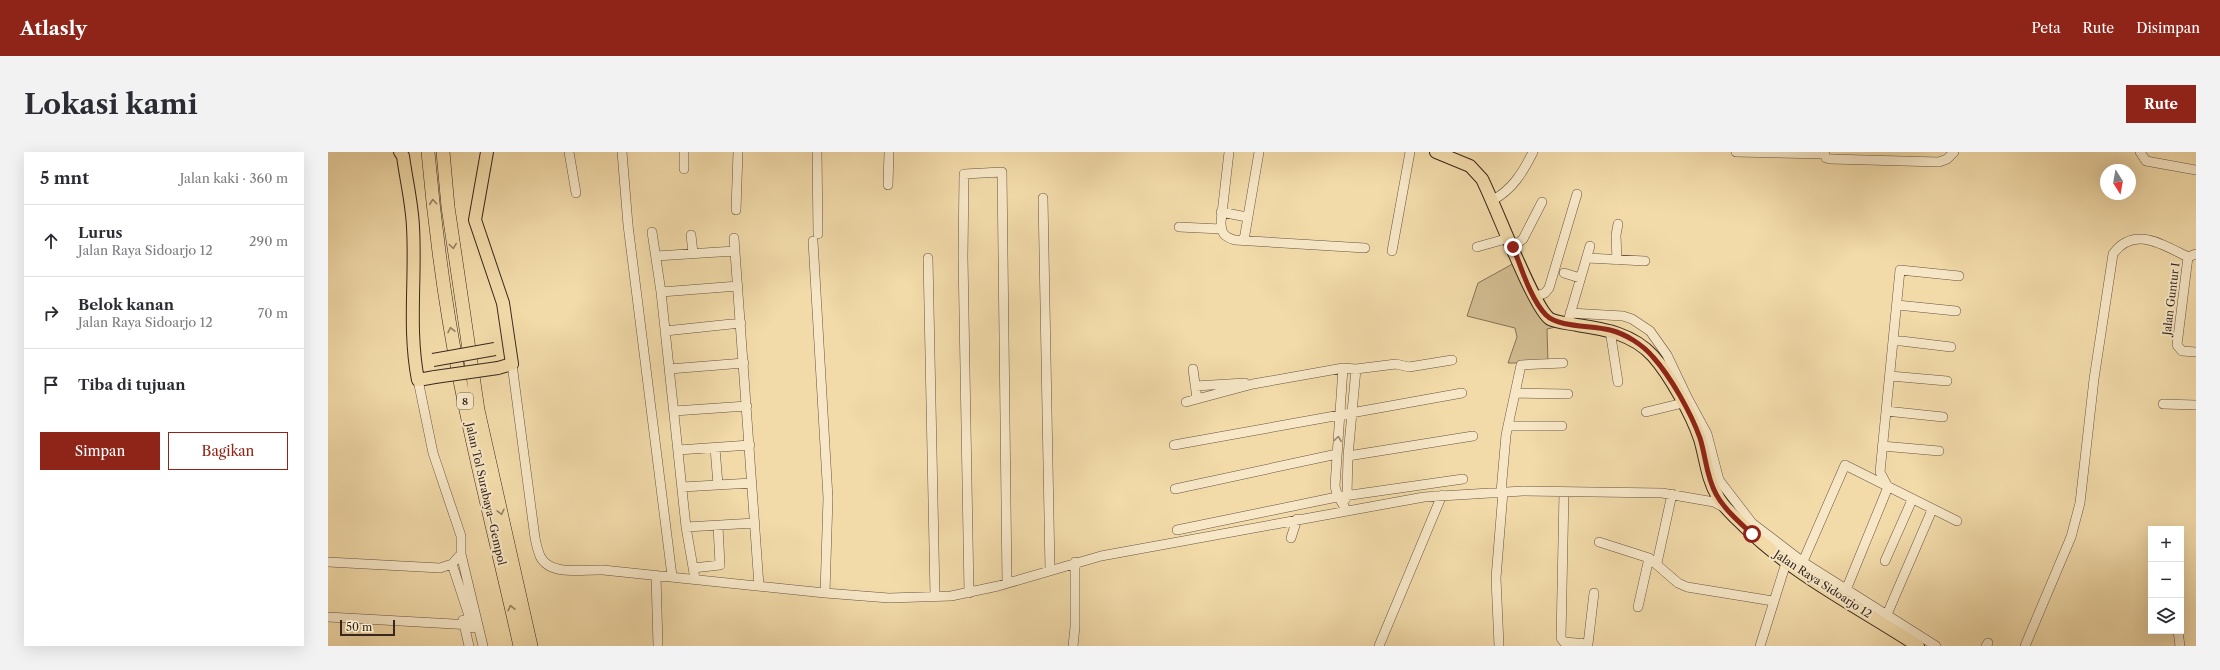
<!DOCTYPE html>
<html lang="id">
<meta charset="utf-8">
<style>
body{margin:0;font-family:"Libre Caslon Text",serif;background:#f2f2f3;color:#2b2b33}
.controls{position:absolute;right:12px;bottom:12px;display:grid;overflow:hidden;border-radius:0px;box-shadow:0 4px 16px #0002}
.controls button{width:36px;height:36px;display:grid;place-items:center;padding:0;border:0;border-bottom:1px solid #e1e1e2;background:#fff;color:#2b2b33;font:20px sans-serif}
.compass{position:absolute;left:1772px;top:12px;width:36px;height:36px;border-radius:50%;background:#fff;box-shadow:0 4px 16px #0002;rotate:169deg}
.scale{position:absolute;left:12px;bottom:10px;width:55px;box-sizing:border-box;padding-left:4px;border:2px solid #37271e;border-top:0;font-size:11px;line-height:14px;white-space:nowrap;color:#37271e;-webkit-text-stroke:3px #f7e7c7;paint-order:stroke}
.stop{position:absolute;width:12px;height:12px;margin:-9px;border:3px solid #8f2418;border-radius:50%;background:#fff}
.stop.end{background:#8f2418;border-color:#fff;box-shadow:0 1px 4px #0008}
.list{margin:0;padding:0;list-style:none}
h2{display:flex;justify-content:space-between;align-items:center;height:52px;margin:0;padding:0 16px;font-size:17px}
h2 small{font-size:13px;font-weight:400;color:#7c7c81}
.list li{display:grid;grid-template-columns:26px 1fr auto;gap:12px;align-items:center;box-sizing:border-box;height:72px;padding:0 16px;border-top:1px solid #e1e1e2}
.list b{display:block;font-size:15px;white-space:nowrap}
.list p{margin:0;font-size:13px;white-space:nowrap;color:#7c7c81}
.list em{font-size:13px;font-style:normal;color:#7c7c81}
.actions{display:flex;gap:8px;padding:12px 16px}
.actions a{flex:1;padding:9px 0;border:1px solid #8f2418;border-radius:0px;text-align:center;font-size:14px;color:#8f2418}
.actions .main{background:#8f2418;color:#fff}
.icon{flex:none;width:22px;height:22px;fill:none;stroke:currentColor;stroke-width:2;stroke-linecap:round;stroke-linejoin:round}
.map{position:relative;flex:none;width:1868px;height:494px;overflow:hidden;border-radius:0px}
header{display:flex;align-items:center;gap:24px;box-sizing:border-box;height:56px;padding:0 20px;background:#8f2418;color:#fff}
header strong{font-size:19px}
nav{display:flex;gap:22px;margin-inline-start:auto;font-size:14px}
.intro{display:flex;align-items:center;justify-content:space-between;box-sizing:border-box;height:96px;padding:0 24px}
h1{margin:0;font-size:28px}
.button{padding:10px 18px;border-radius:0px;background:#8f2418;color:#fff;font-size:14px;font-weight:700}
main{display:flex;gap:24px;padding:0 24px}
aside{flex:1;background:#fff;border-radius:0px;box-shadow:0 4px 16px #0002}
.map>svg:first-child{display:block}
.green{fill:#d2bc91;stroke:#847258}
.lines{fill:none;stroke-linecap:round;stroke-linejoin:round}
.minor-casing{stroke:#665441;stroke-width:10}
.major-casing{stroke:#37271e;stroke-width:14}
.highway-casing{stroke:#37271e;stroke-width:14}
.minor{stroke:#f7e7c7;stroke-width:9}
.major{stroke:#f2daa9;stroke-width:12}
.highway{stroke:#f2daa9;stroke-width:13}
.major-bridge-casing{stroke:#37271e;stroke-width:14;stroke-linecap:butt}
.major-bridge{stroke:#f2daa9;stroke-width:12}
.oneway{stroke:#948064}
.oneway2{stroke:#978772}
.route{stroke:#8f2418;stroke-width:5}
.labels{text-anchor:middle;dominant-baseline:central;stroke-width:4;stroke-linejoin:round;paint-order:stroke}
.shield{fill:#f7e7c7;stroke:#716151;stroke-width:1}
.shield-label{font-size:10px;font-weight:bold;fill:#37271e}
.street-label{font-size:11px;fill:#37271e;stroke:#f7e7c7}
</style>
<header>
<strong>Atlasly</strong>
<nav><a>Peta</a><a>Rute</a><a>Disimpan</a></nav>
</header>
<div class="intro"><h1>Lokasi kami</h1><a class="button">Rute</a></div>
<main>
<aside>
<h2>5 mnt<small>Jalan kaki · 360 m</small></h2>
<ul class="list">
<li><svg class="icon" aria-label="ahead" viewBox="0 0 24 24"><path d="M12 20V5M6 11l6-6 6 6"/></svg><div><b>Lurus</b><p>Jalan Raya Sidoarjo 12</p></div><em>290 m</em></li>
<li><svg class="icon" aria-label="right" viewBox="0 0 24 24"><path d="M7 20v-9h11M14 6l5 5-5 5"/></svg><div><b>Belok kanan</b><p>Jalan Raya Sidoarjo 12</p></div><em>70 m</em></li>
<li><svg class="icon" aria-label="arrive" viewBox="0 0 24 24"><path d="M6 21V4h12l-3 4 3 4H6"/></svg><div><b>Tiba di tujuan</b></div></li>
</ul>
<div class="actions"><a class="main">Simpan</a><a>Bagikan</a></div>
</aside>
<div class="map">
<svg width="1868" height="494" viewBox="0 0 1868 494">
<rect width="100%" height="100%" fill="#f2daa9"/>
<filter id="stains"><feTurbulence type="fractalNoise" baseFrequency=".005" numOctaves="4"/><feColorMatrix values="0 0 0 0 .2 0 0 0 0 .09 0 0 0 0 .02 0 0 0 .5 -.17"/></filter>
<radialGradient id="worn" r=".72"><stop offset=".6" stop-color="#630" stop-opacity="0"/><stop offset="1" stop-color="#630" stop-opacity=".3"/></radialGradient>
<path class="green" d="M1190,109l38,66 -9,2 1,34h-40l9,-26 -2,-9 -48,-12 11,-33z"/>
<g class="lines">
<defs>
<path id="minor" d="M241,0l7,41
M294,0l6,73 44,351
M356,0v17
M489,0l1,82
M901,0l-8,70c0,11 3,15 14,18l130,8
M1408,0l88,2
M1496,0l2,6 4,1 109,3 8,-3 7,-7
M1812,0l6,9 50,9
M560,33l1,-33
M715,46l7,372
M1165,48c20,-11 30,-28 40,-48
M408,58l2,-58
M893,60l26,5
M851,75l42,2
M324,80l9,60 25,235 9,52
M363,83l2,18
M406,86l25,348
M916,88l15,-88
M485,89l15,257 -3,95
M1149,95l32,-9
M1185,95l10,-8 19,-37
M1064,99l18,-99
M328,104l79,-5
M1860,105l-11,88 5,6 14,1
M600,106l7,338
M1259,106l58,3
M1289,108l-1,-25 2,-11
M1236,121l16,5
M333,140l77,-6
M1206,145l11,-4 4,-5 28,-94
M1569,153l59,6
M1242,161l53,3 9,3 18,12 17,24 20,42 20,37 12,46 33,43 51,39 133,84
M1241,166l21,-72
M1282,178l8,52
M337,179l76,-8
M1565,188l58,7
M184,212l23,174c1,6 3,13 5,18 10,21 44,13 63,14l222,23 64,5 62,-2 47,-10 103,-30 323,-59 99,-6 139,2 52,9 11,6
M1015,216l-8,118c2,12 7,15 11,24
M341,217l75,-6
M865,217l4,30
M1562,224l57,5
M867,234l50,-3
M1187,241l53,1
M858,250l67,-18 90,-16 13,1 40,-5 13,3 43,-7
M1835,252l33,1
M346,259l73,-5
M1558,259l57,6
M1318,260l37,-9
M1180,274h54
M846,293l288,-52
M1554,294l57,5
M387,296l3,37
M350,298l72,-5
M1020,304l125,-20
M354,335l70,-4
M847,337l162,-35
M1173,340l5,-57 15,-70 42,-2
M1236,340l-3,146 3,4 24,2 6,-51
M1017,348l2,-5 1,-39 8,-87
M358,375l69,-4
M849,378l160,-33 126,-18
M963,386l6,-19
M1271,390l50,16 29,25 9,4 86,14
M133,402l22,92
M1557,409l27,-61
M0,410l112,6 12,-4 9,-10v-18l-28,-83 -15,-73
M1329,411l15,-69
M124,412l21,64
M1473,414l44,-101 112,56
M365,416l27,-3 -2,-39
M328,423l2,71
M1518,438l42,-103 -8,-15 20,-202 59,6
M641,441l-6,-336 1,-83 38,-2 5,411
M1310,455l11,-49
M0,465l144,8
M1557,467l47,-109
M135,468l6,26
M1850,479l2,15
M745,494l2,-19v-65
M1051,494l63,-151
M1171,494l-3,-68 7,-86
M1432,494l26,-83
M1658,494l2,-3
M1697,494l46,-109 9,-34 14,-124 19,-125c21,-29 50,-9 75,3l8,-3"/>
<path id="major" d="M72,0l3,4c3,23 9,47 10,71 3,51 -5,102 5,153l17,-3
M159,0l-12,68 28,83 9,61 -14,4
M1108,0l34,14 12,13c13,25 52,130 68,140 8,4 18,4 27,6 28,4 56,9 76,31 17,19 39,59 47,83 6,20 7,40 18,58 6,11 18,21 27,30 50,49 115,81 173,119"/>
<path id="highway" d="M100,0c5,56 12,113 21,168 18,110 47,218 71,326
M115,0l5,55 30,203 53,236"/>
</defs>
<use href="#minor" class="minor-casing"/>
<use href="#major" class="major-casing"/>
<use href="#highway" class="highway-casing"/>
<use href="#minor" class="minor"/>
<use href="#major" class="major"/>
<use href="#highway" class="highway"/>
<defs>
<path id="major-bridge" d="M105,208l62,-11
M107,225l63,-9"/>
</defs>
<use href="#major-bridge" class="major-bridge-casing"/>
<use href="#major-bridge" class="major-bridge"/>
</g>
<defs><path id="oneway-chevron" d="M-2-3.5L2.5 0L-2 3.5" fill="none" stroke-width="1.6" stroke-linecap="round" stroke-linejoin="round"/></defs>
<g class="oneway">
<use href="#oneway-chevron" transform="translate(105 50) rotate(-95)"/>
<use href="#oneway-chevron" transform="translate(125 94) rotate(82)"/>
<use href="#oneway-chevron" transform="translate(123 178) rotate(-102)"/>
<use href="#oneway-chevron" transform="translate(173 360) rotate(77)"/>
<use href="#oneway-chevron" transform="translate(183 456) rotate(-103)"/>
</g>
<use class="oneway2" href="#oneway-chevron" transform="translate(1010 287) rotate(-83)"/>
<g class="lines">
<path class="route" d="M1185,95c8,20 18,53 33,68 13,13 46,10 64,15 16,4 33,15 43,27 18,20 38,56 47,81 6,19 6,38 16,56 8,15 23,28 36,40"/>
</g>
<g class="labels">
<rect class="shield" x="129" y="241" width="16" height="16" rx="3"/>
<g class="shield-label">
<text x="137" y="249">8</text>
</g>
<g class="street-label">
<text transform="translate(1843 147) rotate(-83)">Jalan Guntur I</text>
<text transform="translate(158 342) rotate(77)">Jalan Tol Surabaya–Gempol</text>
<text transform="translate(1495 432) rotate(33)">Jalan Raya Sidoarjo 12</text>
</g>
</g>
<rect width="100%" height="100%" filter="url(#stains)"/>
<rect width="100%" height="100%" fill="url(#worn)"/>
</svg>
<div class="controls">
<button>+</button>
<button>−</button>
<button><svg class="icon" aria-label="layers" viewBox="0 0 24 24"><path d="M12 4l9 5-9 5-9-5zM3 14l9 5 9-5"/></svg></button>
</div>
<svg class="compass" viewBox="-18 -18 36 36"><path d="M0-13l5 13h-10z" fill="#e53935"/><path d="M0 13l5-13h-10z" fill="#7c7c81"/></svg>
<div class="scale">50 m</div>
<div class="stop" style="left:1424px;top:382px"></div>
<div class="stop end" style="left:1185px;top:95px"></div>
</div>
</main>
